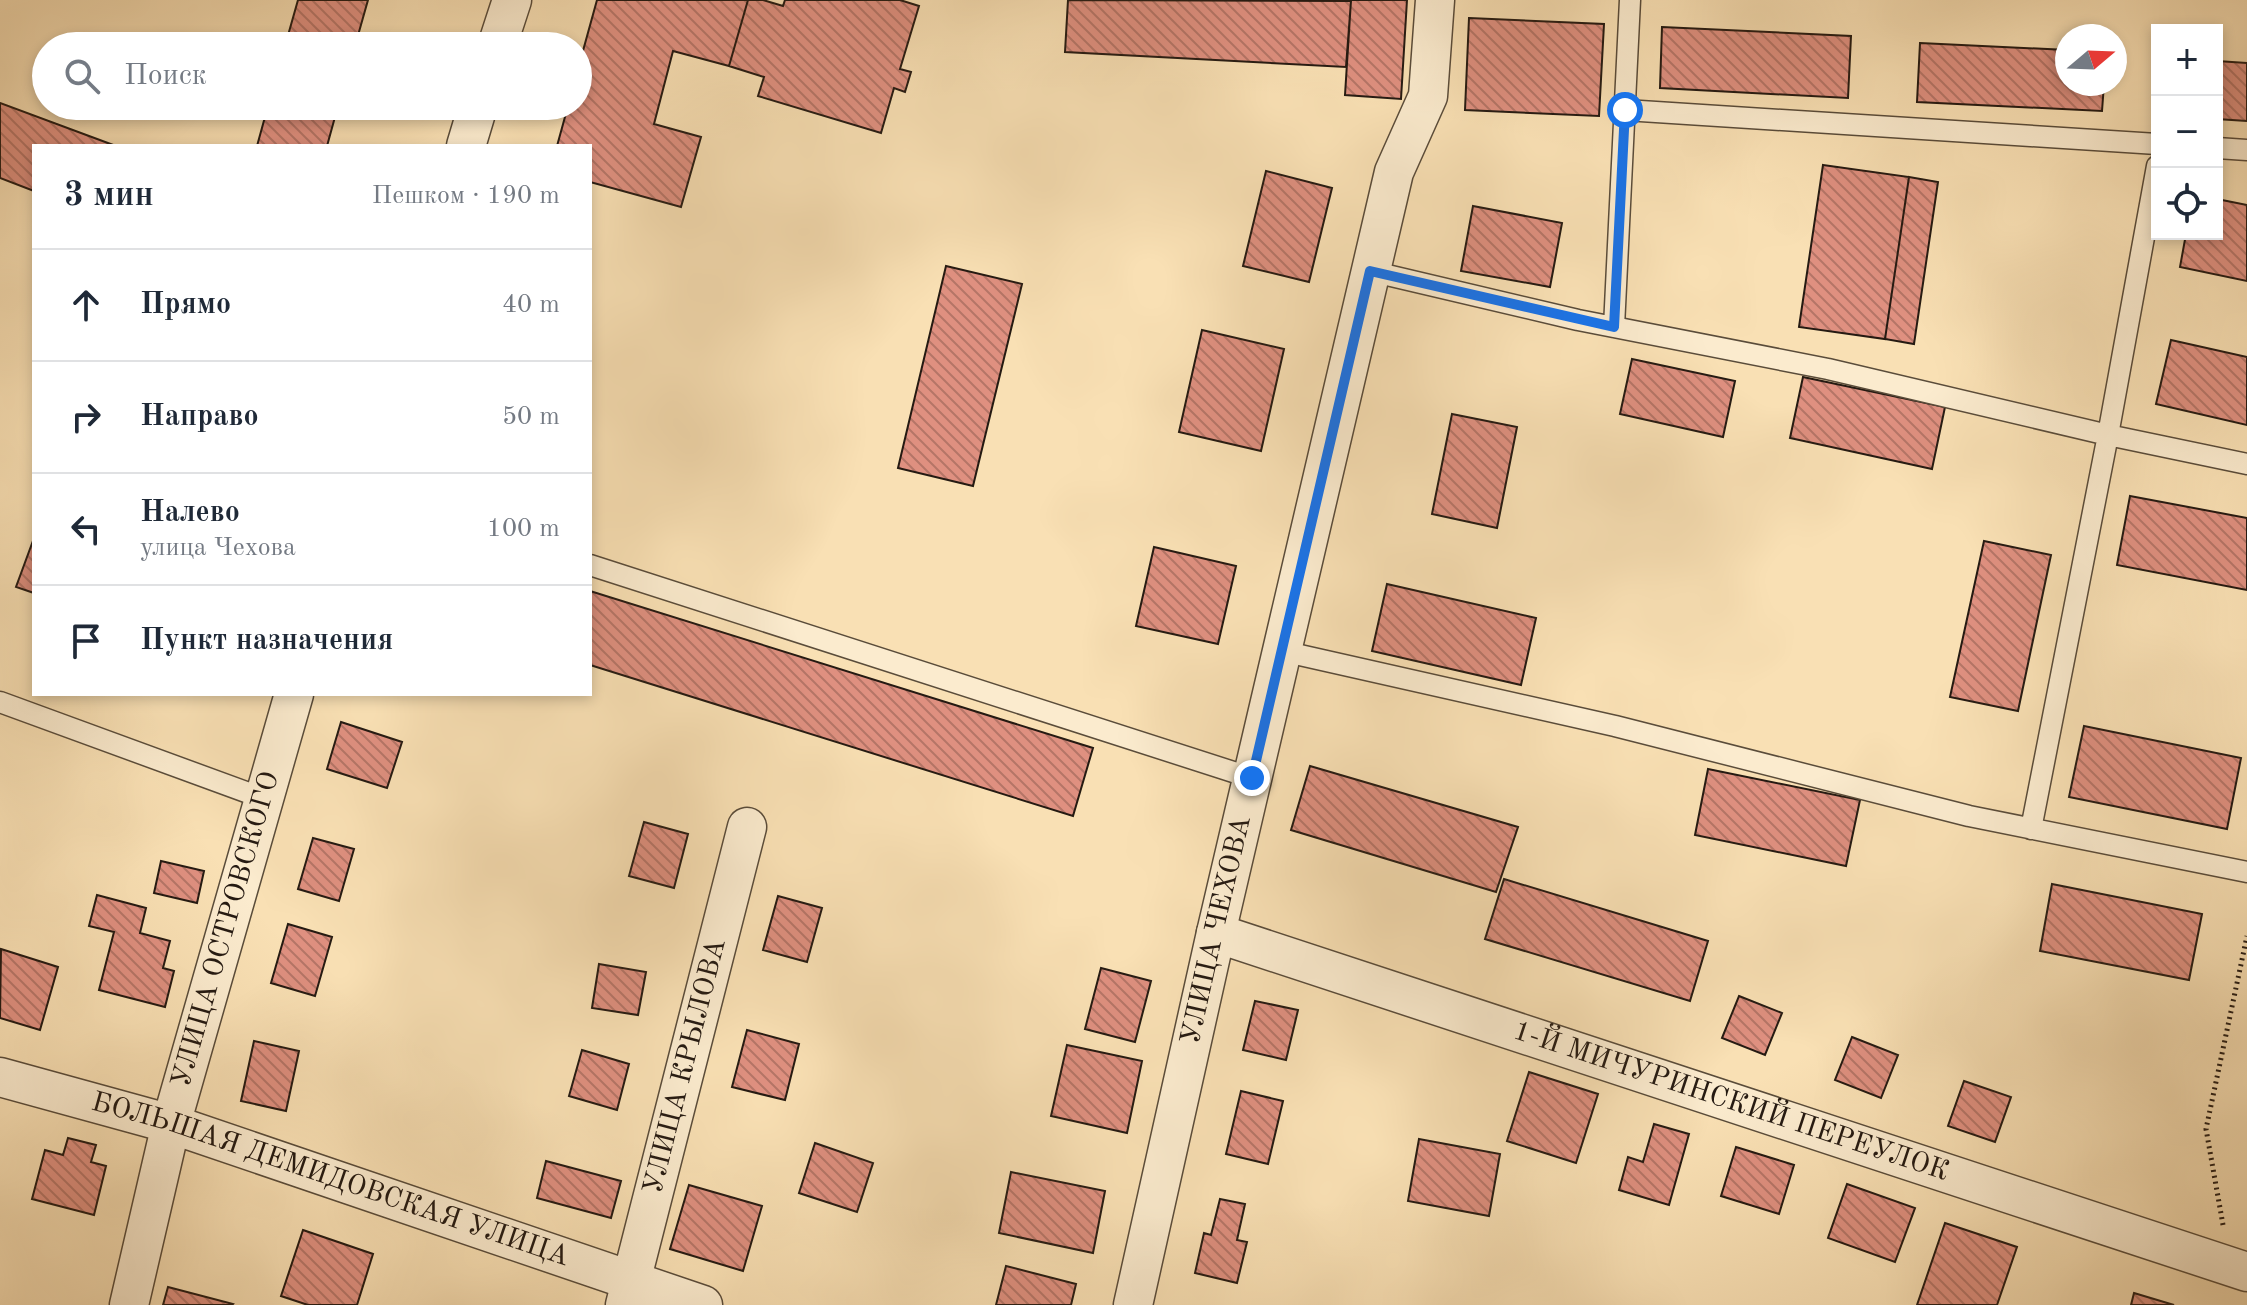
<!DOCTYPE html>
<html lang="ru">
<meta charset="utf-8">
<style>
body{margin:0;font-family:"Old Standard TT",serif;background:#f2f2f3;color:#1f2937}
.controls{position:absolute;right:24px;top:24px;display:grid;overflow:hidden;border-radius:0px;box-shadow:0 4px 12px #0003}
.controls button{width:72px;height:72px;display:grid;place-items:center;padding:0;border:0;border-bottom:2px solid #e0e1e3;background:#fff;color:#1f2937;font:40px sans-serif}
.compass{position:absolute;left:2055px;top:24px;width:72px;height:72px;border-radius:50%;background:#fff;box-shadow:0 4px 12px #0003;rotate:71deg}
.stop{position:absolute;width:24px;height:24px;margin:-18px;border:6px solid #1a73e8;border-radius:50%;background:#fff}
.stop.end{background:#1a73e8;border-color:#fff;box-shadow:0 2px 8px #0008}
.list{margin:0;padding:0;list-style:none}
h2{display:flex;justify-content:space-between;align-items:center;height:104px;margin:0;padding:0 32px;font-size:34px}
h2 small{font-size:26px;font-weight:400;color:#747a83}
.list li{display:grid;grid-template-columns:52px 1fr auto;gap:24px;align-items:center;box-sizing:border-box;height:112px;padding:0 32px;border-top:2px solid #e0e1e3}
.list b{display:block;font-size:30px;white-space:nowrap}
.list p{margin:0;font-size:26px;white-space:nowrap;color:#747a83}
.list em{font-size:26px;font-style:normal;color:#747a83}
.icon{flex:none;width:44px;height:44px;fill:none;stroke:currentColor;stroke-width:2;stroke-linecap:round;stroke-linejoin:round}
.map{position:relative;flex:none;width:2247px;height:1305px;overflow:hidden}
.search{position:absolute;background:#fff;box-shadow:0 4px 12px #0003;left:32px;top:32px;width:560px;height:88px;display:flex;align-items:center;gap:20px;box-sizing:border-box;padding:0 28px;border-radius:44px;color:#747a83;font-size:30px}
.panel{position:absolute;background:#fff;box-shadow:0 4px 12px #0003;left:32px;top:144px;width:560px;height:552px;border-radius:0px}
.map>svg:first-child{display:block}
.building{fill:url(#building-back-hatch);stroke:#251a12;stroke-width:2}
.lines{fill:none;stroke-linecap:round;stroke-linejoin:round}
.service-casing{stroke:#5a4c3a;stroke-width:23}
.minor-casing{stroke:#5a4c3a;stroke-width:41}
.path{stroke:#251a12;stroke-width:5;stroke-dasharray:2 4;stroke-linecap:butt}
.service{stroke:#fbebce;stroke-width:20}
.minor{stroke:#fbebce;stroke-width:38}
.route{stroke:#1a73e8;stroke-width:10}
.labels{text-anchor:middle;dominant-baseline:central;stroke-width:6;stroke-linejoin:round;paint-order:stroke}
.street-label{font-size:28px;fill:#251a12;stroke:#fbebce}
</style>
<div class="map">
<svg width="2247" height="1305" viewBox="0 0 2247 1305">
<defs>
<pattern id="building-back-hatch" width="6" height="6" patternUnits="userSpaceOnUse" patternTransform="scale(2)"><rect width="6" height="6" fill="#df9080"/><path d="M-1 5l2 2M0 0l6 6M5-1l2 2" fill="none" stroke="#b57567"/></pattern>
</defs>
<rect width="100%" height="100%" fill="#f9e0b4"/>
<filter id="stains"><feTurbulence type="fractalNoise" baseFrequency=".0025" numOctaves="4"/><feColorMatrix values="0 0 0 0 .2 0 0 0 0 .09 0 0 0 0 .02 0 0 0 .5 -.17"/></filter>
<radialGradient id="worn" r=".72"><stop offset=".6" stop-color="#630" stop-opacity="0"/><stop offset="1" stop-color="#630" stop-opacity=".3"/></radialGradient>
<path class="building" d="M298,0h70l-13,46h-70z
M597,0h151l-19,66 -56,-15 -19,73 47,13 -20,70 -91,-25v-36h-33l11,-40h10v-37z
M748,0h15l20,6 2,-6h115l19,6 -19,63 11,3 -6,20 -11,-4 -13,45 -123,-37 6,-19 -35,-11z
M1068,0l283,1 -5,66 -281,-15z
M1351,0h56l-6,99 -56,-4z
M1469,18l135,6 -5,92 -134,-6z
M1662,27l189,9 -3,62 -188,-10z
M1920,43l147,7v34h37l-2,27 -185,-9z
M2217,61l30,2v58l-30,-2z
M0,103l116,43h-82v45l-34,-13z
M268,106h70l-11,40h-70z
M1823,165l86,12 -24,162 -86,-12z
M1266,171l66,17 -23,94 -66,-16z
M1909,177l29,5 -24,162 -29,-5z
M2217,199l30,6v76l-67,-14 6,-33h31z
M1473,206l89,17 -12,64 -89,-16z
M946,266l76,18 -49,202 -75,-18z
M1202,330l82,19 -23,102 -82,-19z
M2171,340l76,17v68l-91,-21z
M1632,359l103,22 -12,56 -103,-23z
M1803,377l142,30 -13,62 -142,-31z
M1452,414l65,13 -20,101 -65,-14z
M2130,496l117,22v72l-130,-25z
M34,538v55l-18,-6z
M1984,541l67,14 -33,156 -68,-14z
M1154,547l82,19 -18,78 -82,-18z
M1387,584l149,34 -15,67 -149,-34z
M590,591l503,157 -20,68 -483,-151z
M341,722l61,20 -15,46 -60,-19z
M2084,726l157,32 -14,71 -158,-32z
M1310,766l208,61 -22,65 -205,-62z
M1708,769l152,31 -14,66 -151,-31z
M644,822l44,12 -14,54 -45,-12z
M313,838l41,11 -15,52 -41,-12z
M161,861l43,10 -7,32 -43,-10z
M1504,879l204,62 -18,60 -205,-62z
M2052,884l150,30 -13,66 -149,-29z
M97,895l49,13 -6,25 30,8 -7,27 11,3 -9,36 -66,-17 15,-58 -25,-6z
M778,896l44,12 -15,54 -44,-12z
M288,924l44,13 -17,59 -44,-13z
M1,949l57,18 -18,63 -40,-12z
M599,964l47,8 -8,43 -46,-7z
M1101,968l50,13 -16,61 -50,-13z
M1739,996l43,17 -17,42 -43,-17z
M1255,1001l43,9 -12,50 -43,-10z
M747,1030l52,14 -14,56 -53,-13z
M1852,1037l46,18 -17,43 -46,-18z
M254,1041l45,10 -13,60 -45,-10z
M1067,1045l75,16 -15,72 -76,-17z
M582,1050l47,14 -12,46 -48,-14z
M1529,1072l69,22 -22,69 -69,-22z
M1964,1081l47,16 -16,45 -47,-16z
M1241,1091l42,10 -15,63 -42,-10z
M1654,1124l35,10 -20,71 -50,-15 9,-33 15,5z
M68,1138l28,7 -5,17 15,4 -12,49 -62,-16 13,-49 18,5z
M1419,1139l81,15 -11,62 -81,-15z
M815,1143l58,20 -16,49 -58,-19z
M1736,1147l58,18 -15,49 -58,-18z
M546,1161l75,20 -10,37 -74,-20z
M1011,1172l94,19 -12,62 -94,-20z
M1847,1184l68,24 -20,54 -67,-24z
M689,1185l73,21 -19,65 -73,-22z
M1220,1199l25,5 -8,36 10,2 -10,41 -42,-10 9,-40 7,2z
M1945,1223l72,24 -20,58h-80z
M303,1230l70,24 -16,51h-49l-27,-9z
M1006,1266l70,18 -5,21h-75z
M168,1287l65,17 -1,1h-69z
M2134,1293l40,12h-43z"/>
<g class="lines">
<defs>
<path id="service" d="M1625,110l532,34
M2217,148l30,2
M2157,166l-49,269 139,29
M1370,271l208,49 250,49 280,66 -77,394
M1614,327l16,-327
M590,565l662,213
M1282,651l333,75 354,90 278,56
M0,702l265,97"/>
<g id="minor">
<path d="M497,46l15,-46"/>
<path d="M466,146l12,-40"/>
<path id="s1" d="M1216,933l1031,339"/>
<path id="s2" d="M0,1077l171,47 532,181"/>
<path id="s3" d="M129,1305l42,-181 123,-430"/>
<path id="s4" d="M625,1305l122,-478"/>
<path id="s5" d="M1133,1305l83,-372 178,-761 34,-76 7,-96"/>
</g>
</defs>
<use href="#service" class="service-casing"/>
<use href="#minor" class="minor-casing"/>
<path class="path" d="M2223,1225l-17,-96 41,-193"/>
<use href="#service" class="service"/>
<use href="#minor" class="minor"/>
</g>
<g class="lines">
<path class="route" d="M1252,778l118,-507 244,56 11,-217"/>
</g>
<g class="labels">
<g class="street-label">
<text stroke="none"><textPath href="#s3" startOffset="388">УЛИЦА ОСТРОВСКОГО</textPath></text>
<text stroke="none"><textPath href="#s5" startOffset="384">УЛИЦА ЧЕХОВА</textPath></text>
<text stroke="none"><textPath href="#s4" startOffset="246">УЛИЦА КРЫЛОВА</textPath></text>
<text stroke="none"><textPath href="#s1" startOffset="542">1-Й МИЧУРИНСКИЙ ПЕРЕУЛОК</textPath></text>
<text stroke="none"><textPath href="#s2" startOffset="346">БОЛЬШАЯ ДЕМИДОВСКАЯ УЛИЦА</textPath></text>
</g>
</g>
<rect width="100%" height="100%" filter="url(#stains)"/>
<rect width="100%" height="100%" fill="url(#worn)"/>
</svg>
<div class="controls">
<button>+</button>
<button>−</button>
<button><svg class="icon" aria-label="locate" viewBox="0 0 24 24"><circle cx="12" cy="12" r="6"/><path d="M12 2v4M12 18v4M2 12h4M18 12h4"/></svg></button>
</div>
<svg class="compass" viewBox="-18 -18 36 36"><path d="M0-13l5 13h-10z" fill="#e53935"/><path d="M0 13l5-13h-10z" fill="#747a83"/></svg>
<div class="stop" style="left:1625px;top:110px"></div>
<div class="stop end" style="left:1252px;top:778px"></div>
<div class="search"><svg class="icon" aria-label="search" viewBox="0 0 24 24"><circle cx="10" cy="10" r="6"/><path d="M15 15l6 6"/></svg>Поиск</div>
<section class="panel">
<h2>3 мин<small>Пешком · 190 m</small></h2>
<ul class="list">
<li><svg class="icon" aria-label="ahead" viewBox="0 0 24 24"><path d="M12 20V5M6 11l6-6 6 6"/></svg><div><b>Прямо</b></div><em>40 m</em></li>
<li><svg class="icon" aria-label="right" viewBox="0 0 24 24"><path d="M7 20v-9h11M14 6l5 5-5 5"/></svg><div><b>Направо</b></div><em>50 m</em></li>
<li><svg class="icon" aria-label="left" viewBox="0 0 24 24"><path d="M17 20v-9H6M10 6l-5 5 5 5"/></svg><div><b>Налево</b><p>улица Чехова</p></div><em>100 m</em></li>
<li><svg class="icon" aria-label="arrive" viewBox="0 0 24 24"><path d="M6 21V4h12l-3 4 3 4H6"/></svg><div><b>Пункт назначения</b></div></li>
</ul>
</section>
</div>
